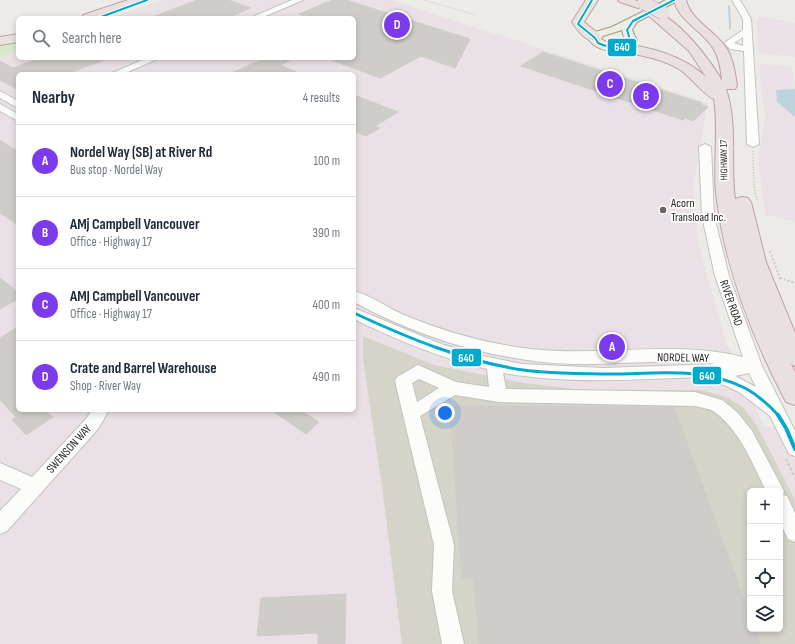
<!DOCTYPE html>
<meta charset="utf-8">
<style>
body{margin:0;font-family:"Sofia Sans Condensed",sans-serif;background:#f2f2f3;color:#1f2937}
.controls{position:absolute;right:12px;bottom:12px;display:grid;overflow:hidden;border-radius:6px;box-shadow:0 2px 6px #0003}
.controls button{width:36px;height:36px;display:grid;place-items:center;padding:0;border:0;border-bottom:1px solid #e0e1e3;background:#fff;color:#1f2937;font:20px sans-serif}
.you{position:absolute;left:445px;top:413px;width:14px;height:14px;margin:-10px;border:3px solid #fff;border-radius:50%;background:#1a73e8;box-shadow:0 0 0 6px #1a73e833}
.badge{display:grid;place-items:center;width:26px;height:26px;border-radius:50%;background:#7c3aed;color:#fff;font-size:13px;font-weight:700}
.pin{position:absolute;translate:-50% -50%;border:2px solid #fff;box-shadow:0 1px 4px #0006}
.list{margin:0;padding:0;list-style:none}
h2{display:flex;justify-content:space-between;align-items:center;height:52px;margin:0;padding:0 16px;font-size:17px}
h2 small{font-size:13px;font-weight:400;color:#747a83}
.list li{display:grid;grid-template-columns:26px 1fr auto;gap:12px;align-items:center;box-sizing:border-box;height:72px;padding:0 16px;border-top:1px solid #e0e1e3}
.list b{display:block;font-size:15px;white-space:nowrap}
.list p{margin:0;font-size:13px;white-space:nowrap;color:#747a83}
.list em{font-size:13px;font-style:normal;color:#747a83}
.icon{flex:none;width:22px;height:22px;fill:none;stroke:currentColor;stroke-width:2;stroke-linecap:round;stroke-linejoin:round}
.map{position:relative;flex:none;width:795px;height:644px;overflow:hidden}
.search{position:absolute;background:#fff;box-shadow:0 2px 6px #0003;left:16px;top:16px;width:340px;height:44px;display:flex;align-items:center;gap:10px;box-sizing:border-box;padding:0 14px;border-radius:6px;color:#747a83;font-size:15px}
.panel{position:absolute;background:#fff;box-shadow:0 2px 6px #0003;left:16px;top:72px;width:340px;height:340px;border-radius:6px}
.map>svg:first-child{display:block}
.industrial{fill:#e9e1e5;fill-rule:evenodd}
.construction{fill:#d4d4c9;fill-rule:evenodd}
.grass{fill:#d7e8c8}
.water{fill:#bdd4dd}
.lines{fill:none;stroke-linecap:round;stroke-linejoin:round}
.stream{stroke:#bdd4dd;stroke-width:2}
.building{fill:#cfcdca;stroke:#cfcdc9}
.minor-casing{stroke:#c3c3c1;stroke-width:2}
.major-casing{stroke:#a19a86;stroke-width:2}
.highway-casing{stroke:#bfa1a7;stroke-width:2}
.path-far3{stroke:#d5cac7;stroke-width:1;stroke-dasharray:1 1;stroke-linecap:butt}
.path-far2{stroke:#d5cac7;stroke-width:1.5;stroke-dasharray:1.5 1.5;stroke-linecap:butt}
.path-far1{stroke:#d5cac7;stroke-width:2;stroke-dasharray:2 2;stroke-linecap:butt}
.path{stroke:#d5cac7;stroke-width:2.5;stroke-dasharray:2.5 2.5;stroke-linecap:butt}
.minor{fill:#fcfcfb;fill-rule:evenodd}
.major{fill:#f0ede5;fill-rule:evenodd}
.highway{fill:#e9e0e0;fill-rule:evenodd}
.highway-bridge-casing{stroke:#bfa1a7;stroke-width:14;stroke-linecap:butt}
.highway-bridge{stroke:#e9e0e0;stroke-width:13}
.bus-1-far2-casing{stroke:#fff;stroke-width:4}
.bus-1-far1-casing{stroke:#fff;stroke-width:6}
.bus-1-casing{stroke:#fff;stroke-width:7}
.bus-1-far2{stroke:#00a9ce;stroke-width:2}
.bus-1-far1{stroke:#00a9ce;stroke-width:3}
.bus-1{stroke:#00a9ce;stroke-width:4}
.poi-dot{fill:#666664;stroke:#fff;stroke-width:1.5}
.labels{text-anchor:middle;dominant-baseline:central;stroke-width:3.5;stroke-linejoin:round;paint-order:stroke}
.far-street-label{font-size:10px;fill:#1e1e1e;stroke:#fff}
.poi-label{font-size:12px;fill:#1e1e1e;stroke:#fff;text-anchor:start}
.street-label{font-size:12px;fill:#1e1e1e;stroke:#fff}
.line-badge{stroke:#fff;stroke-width:1.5}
.badge-label{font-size:11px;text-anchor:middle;font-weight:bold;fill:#fff}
</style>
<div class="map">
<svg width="795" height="644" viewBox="0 0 795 644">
<rect width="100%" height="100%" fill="#ecebe7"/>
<path class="industrial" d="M163,0h229l316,103 -15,84 6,60 27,95 38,85 31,-1v218h-795v-587l18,-7v8h336v-40h-243zM18,74h336v336h-336zM750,491h30v138h-30z
M759,16l36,7v34l-37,-4 -1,-29z
M758,63l34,4 3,22 -19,1 1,12 18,15v104l-30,-6 -7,-55 7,-42z"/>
<path class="construction" d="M363,336l71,29 90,18 66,8 111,-1 25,7 18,11 13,18 38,74v144h-393l-21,-165 -18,-119zM750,491h30v138h-30z"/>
<path class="grass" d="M18,41v9l-18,7v-12z"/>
<path class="water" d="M795,89v28l-18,-15 -1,-12z"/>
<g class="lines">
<path class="stream" d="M729,6l1,22"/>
</g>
<path class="building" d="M197,0h31l23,8 -24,10h-77z
M332,0h14l124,39 -15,29 -34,-12 -41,22 -51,-19 25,-1v-40h-43l-12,-4z
M543,52l159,51 -2,1 8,3 -15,14 -8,-3 -2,2 -162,-54z
M41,58h66v1l-40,15h-49v16l-18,-10v-19l13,7z
M265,58h31l-16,7 21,9h-72z
M354,95l44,17 -23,14 5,2 -14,8 -12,-5z
M0,140l18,12v73l-18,-12z
M0,278l18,14v7l-18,10z
M18,327v83h26l9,7 -27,18 -14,-15 4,-3 -16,-17v-62z
M450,406l224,1 76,209v13h5l5,15h-281l-5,-66h-12z
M271,410h29l19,12 -13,12z
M346,594l-1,50h-27v-11l-61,3 4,-38z"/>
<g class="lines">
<defs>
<path id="minor" d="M292,0h11l-42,18h-11z
M732,0h8l11,19 8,125 -6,3 -6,-3 -3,-93 -14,-2 -6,-6 19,-13v-11zM743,37v9l-9,-3z
M147,58h13l-37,16h-13z
M0,91l18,10v7l-18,-10z
M0,104l18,10v7l-18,-10z
M705,144l6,3 3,69 15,60 33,90 33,65v25l-6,-2 -19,-38 -31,-24 -15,-7 -19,-5 -2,-3c-67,2 -133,8 -200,-4l3,16 189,3 27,8 15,12 15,19 32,60 -1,4 4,1 8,17v29l-7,-3 -8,-17v-31h-14c-13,-27 -26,-60 -50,-78 -6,-5 -14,-5 -21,-7l-196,-4 -44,-7 -35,21 34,129 -2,46 12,53h-22l-10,-53 2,-46 -39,-164 2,-4 21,-12 38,17 33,5 -2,-18c-47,-11 -90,-29 -133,-50v-11l87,36 37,11 44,9 82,4 112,-4c-47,-6 -96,1 -143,0 -77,-3 -151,-25 -219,-62v-11c19,5 36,19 55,26 39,16 80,27 122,32 70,8 143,-9 212,8l-28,-81 -13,-60 -3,-69zM749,373l7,14 -21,-11zM419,379l20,9 -22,14 -5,-19z
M92,410h17l-11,19 -91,102 -7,3v-23l21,-22 -21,-9v-17l32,14 54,-58z"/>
<path id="major" d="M666,0h13l-42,22 -5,8 5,11 -6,7c-14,4 -32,5 -42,-8l6,-8 17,-5zM622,30l3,11 -2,3h-13l-9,-5 2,-3z"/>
<path id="highway" d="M128,0h17l-2,2 -44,16h-18l2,-3z
M586,0h12l-14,22 16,13 1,3 -1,3c-13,3 -22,-10 -28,-19z
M618,0h17l9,5 -6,3 -18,-6z
M674,0h12c5,20 26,29 38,45 9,11 11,27 13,41l-2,3h-9c12,35 4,74 9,110l7,-2 6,1 3,4 15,60 29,71v33l-4,-2 4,8v33l-9,-3c-34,-65 -62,-136 -70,-209 -3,-31 3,-63 -2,-94 -7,-1 -24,-23 -35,-30 -20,-12 -42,-14 -65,-19l-2,-3 7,-4c31,4 63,12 87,34l-17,-26 -40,-35 2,-3c20,-5 63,51 71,68 -1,-11 -3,-24 -9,-33 -11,-18 -34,-26 -39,-48z
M18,34v8l-18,3v-8z"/>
</defs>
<use href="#minor" class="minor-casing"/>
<use href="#major" class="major-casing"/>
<use href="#highway" class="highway-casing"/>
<path class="path-far3" d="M424,0l52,15"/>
<path class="path-far2" d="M753,151l1,36 3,13"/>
<path class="path-far1" d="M770,251l10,28
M780,278l15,5"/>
<path class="path" d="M786,459l9,19"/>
<use href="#minor" class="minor"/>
<use href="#major" class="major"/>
<use href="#highway" class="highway"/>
<defs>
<path id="highway-bridge" d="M644,3l19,10"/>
</defs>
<use href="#highway-bridge" class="highway-bridge-casing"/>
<use href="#highway-bridge" class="highway-bridge"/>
<defs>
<path id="bus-1-far2" d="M592,0l-14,24 17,14 3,5c11,5 22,7 33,0l-4,-13 6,-9 41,-21
M98,18l49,-18"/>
<path id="bus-1-far1" d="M354,313c54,25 109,48 169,57 31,4 64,4 96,4 42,-1 87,-6 126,14 13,7 24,17 34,28"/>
<path id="bus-1" d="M778,415l8,13 9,21"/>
</defs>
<use href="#bus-1-far2" class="bus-1-far2-casing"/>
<use href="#bus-1-far1" class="bus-1-far1-casing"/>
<use href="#bus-1" class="bus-1-casing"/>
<use href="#bus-1-far2" class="bus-1-far2"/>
<use href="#bus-1-far1" class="bus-1-far1"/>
<use href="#bus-1" class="bus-1"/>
</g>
<circle class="poi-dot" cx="663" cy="210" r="4"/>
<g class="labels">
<g class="far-street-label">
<text transform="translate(724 160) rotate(-91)">HIGHWAY 17</text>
</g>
<g class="poi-label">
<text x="671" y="203">Acorn<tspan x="671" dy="14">Transload Inc.</tspan></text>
</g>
<g class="street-label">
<text transform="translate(731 303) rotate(71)">RIVER ROAD</text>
<text transform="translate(683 358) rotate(1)">NORDEL WAY</text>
<text transform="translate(69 449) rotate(-48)">SWENSON WAY</text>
</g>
</g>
<g class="line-badge">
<rect x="607" y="38" width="30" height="19" rx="4" fill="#00a9ce"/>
<rect x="451" y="348" width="31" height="19" rx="4" fill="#00a9ce"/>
<rect x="692" y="366" width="30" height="19" rx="4" fill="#00a9ce"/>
</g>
<g class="badge-label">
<text x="622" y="51">640</text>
<text x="466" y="362">640</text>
<text x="707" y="380">640</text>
</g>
</svg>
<div class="controls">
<button>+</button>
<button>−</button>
<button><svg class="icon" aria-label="locate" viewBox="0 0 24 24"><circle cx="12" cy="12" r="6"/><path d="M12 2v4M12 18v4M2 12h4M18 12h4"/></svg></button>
<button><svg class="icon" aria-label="layers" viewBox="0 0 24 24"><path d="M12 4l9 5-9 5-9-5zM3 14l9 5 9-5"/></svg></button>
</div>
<div class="you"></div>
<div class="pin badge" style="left:612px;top:347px">A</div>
<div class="pin badge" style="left:646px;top:96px">B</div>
<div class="pin badge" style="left:610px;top:84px">C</div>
<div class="pin badge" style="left:397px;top:25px">D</div>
<div class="search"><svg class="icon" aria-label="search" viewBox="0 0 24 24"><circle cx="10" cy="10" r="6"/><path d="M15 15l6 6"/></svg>Search here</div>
<section class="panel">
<h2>Nearby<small>4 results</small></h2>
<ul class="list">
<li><span class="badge">A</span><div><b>Nordel Way (SB) at River Rd</b><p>Bus stop · Nordel Way</p></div><em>100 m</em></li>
<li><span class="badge">B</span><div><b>AMj Campbell Vancouver</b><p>Office · Highway 17</p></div><em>390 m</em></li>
<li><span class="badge">C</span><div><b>AMJ Campbell Vancouver</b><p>Office · Highway 17</p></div><em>400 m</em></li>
<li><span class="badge">D</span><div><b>Crate and Barrel Warehouse</b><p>Shop · River Way</p></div><em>490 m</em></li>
</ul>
</section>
</div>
